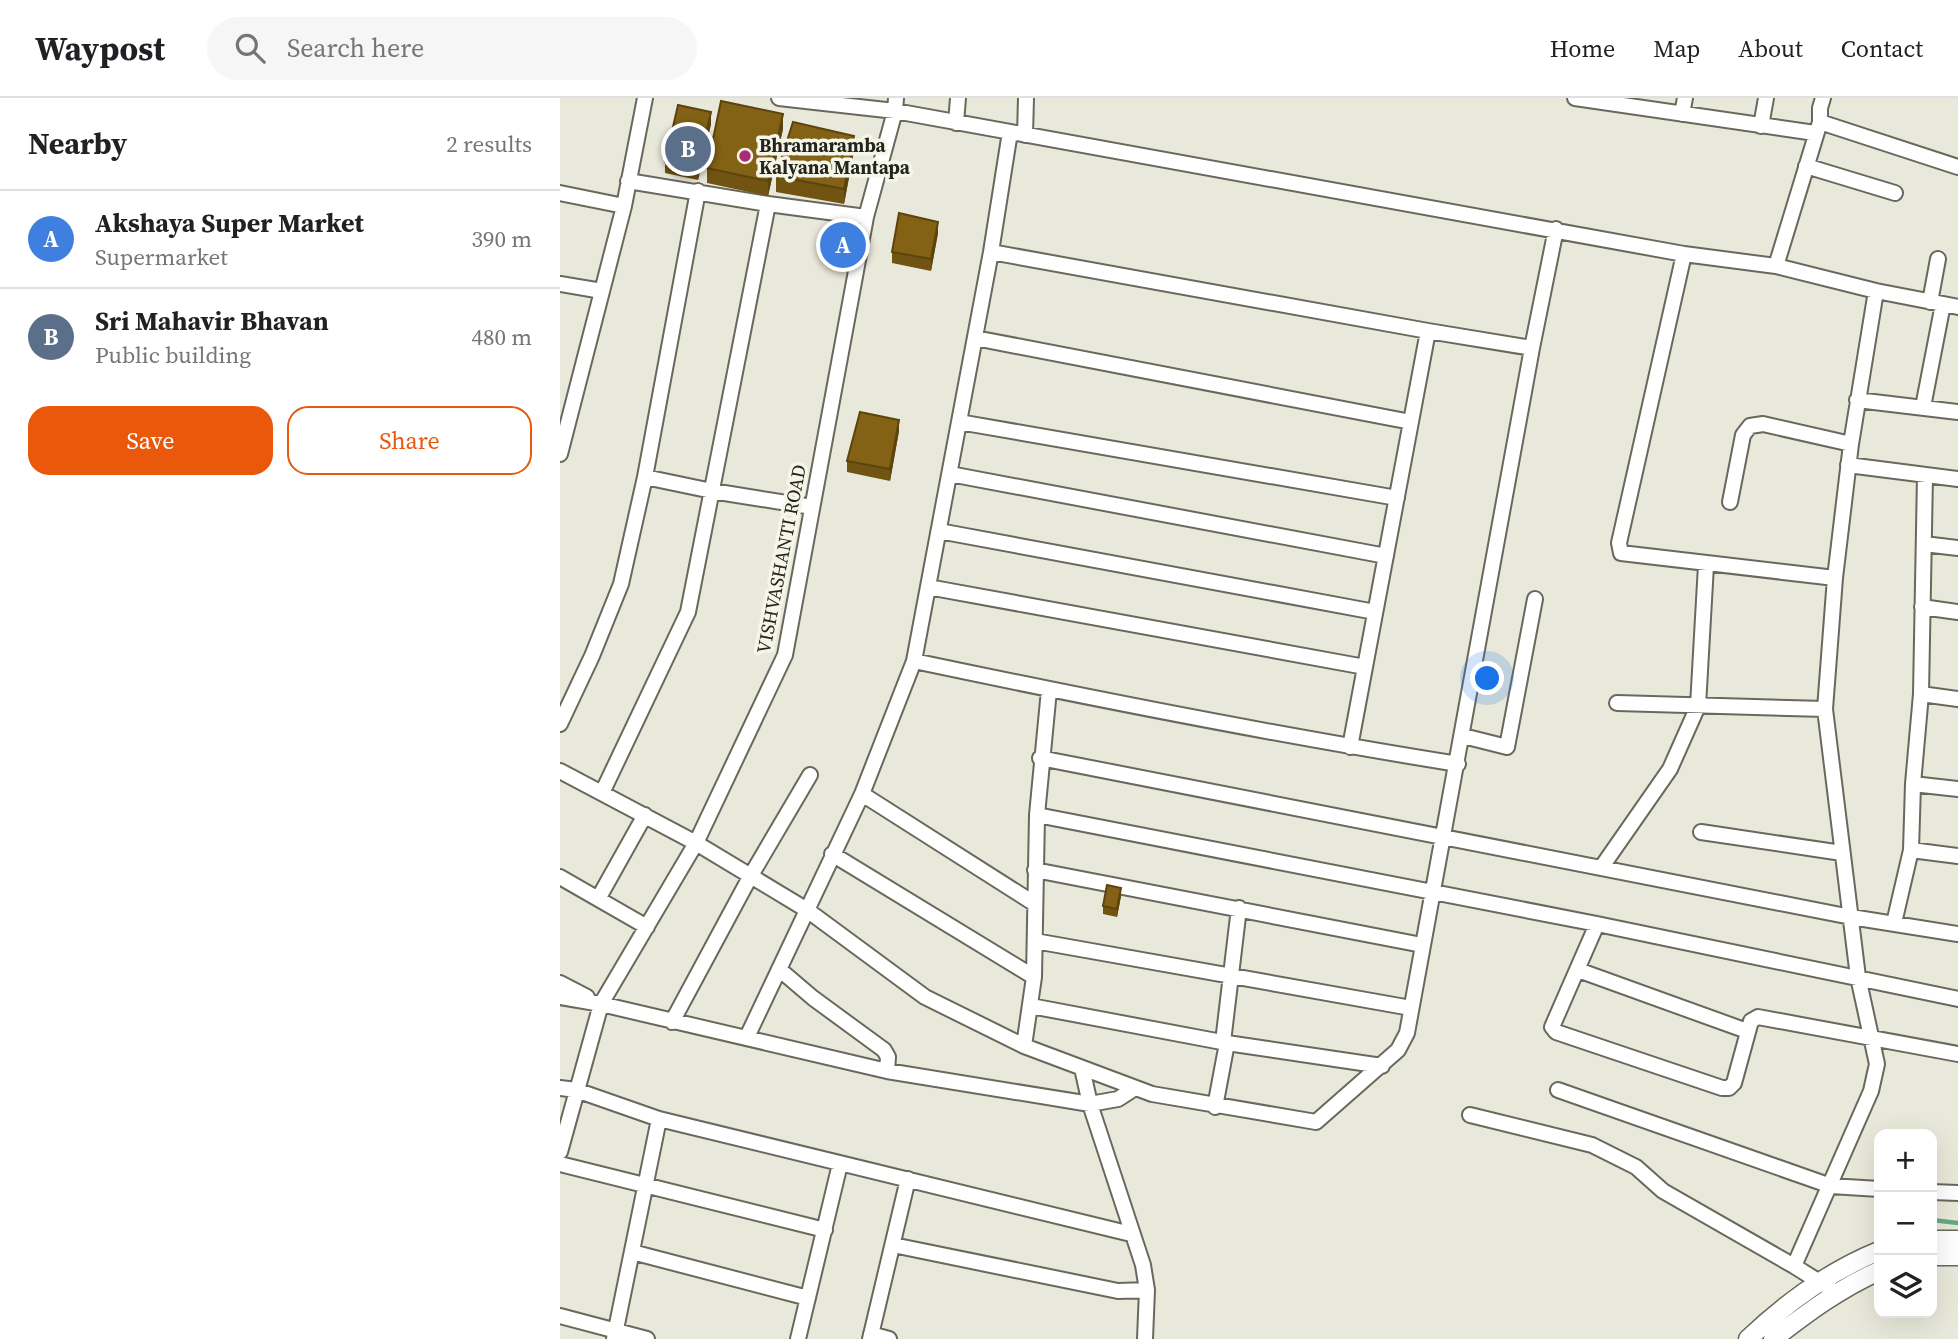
<!DOCTYPE html>
<meta charset="utf-8">
<style>
body{margin:0;font-family:"Source Serif 4",serif;background:#f6f6f6;color:#202124}
.controls{position:absolute;right:21px;bottom:21px;display:grid;overflow:hidden;border-radius:14px;box-shadow:0 7px 28px #0002}
.controls button{width:63px;height:63px;display:grid;place-items:center;padding:0;border:0;border-bottom:2px solid #e0e0e0;background:#fff;color:#202124;font:35px sans-serif}
.you{position:absolute;left:928px;top:581px;width:24px;height:24px;margin:-18px;border:5px solid #fff;border-radius:50%;background:#1a73e8;box-shadow:0 0 0 10px #1a73e833}
.badge{display:grid;place-items:center;width:46px;height:46px;border-radius:50%;background:#ea580c;color:#fff;font-size:23px;font-weight:700}
.pin{position:absolute;translate:-50% -50%;border:4px solid #fff;box-shadow:0 2px 7px #0006}
.list{margin:0;padding:0;list-style:none}
h2{display:flex;justify-content:space-between;align-items:center;height:91px;margin:0;padding:0 28px;font-size:30px}
h2 small{font-size:23px;font-weight:400;color:#757577}
.list li{display:grid;grid-template-columns:46px 1fr auto;gap:21px;align-items:center;box-sizing:border-box;height:98px;padding:0 28px;border-top:2px solid #e0e0e0}
.list b{display:block;font-size:26px;white-space:nowrap}
.list p{margin:0;font-size:23px;white-space:nowrap;color:#757577}
.list em{font-size:23px;font-style:normal;color:#757577}
.actions{display:flex;gap:14px;padding:21px 28px}
.actions a{flex:1;padding:16px 0;border:2px solid #ea580c;border-radius:21px;text-align:center;font-size:24px;color:#ea580c}
.actions .main{background:#ea580c;color:#fff}
.icon{flex:none;width:38px;height:38px;fill:none;stroke:currentColor;stroke-width:2;stroke-linecap:round;stroke-linejoin:round}
.map{position:relative;flex:none;width:1398px;height:1241px;overflow:hidden}
header{display:flex;align-items:center;gap:42px;box-sizing:border-box;height:98px;padding:0 35px;background:#fff;border-bottom:2px solid #e0e0e0}
header strong{font-size:33px}
nav{display:flex;gap:38px;margin-inline-start:auto;font-size:24px}
.search{width:490px;height:63px;background:#f6f6f6;display:flex;align-items:center;gap:18px;box-sizing:border-box;padding:0 24px;border-radius:38px;color:#757577;font-size:26px}
main{display:flex}
aside{flex:1;background:#fff}
.map>svg:first-child{display:block}
.lines{fill:none;stroke-linecap:round;stroke-linejoin:round}
.stream{stroke:#67ab7c;stroke-width:4.5}
.minor-casing{stroke:#68685c;stroke-width:18}
.major-casing{stroke:#68685c;stroke-width:21}
.minor{stroke:#fff;stroke-width:14}
.major{stroke:#fff;stroke-width:18}
.wall{fill:#715312}
.shaded-wall{fill:#5c440f}
.building{fill:#836115;stroke:#5c440f;stroke-width:2}
.poi-dot{fill:#ac2b78;stroke:#f6f6e8;stroke-width:2.5}
.labels{text-anchor:middle;dominant-baseline:central;stroke-width:7;stroke-linejoin:round;paint-order:stroke}
.poi-label{font-size:19px;font-weight:bold;fill:#24241f;stroke:#f6f6e8;text-anchor:start}
.street-label{font-size:19px;fill:#24241f;stroke:#f6f6e8}
</style>
<header>
<strong>Waypost</strong>
<div class="search"><svg class="icon" aria-label="search" viewBox="0 0 24 24"><circle cx="10" cy="10" r="6"/><path d="M15 15l6 6"/></svg>Search here</div>
<nav><a>Home</a><a>Map</a><a>About</a><a>Contact</a></nav>
</header>
<main>
<aside>
<h2>Nearby<small>2 results</small></h2>
<ul class="list">
<li><span class="badge" style="background:#3f7fe0">A</span><div><b>Akshaya Super Market</b><p>Supermarket</p></div><em>390 m</em></li>
<li><span class="badge" style="background:#5c6f8a">B</span><div><b>Sri Mahavir Bhavan</b><p>Public building</p></div><em>480 m</em></li>
</ul>
<div class="actions"><a class="main">Save</a><a>Share</a></div>
</aside>
<div class="map">
<svg width="1398" height="1241" viewBox="0 0 1398 1241">
<rect width="100%" height="100%" fill="#e9e9db"/>
<g class="lines">
<path class="stream" d="M1372,1122l26,3"/>
<defs>
<path id="minor" d="M219,0l116,13 789,143 92,12 100,25 82,16
M1015,0l240,35
M1122,16l3,-16
M1260,24l138,45
M396,25l2,-25
M1201,28l5,-28
M465,37l1,-37
M1246,68l89,27
M68,83l140,23 98,13
M138,93l-53,286 67,14 100,16
M0,95l64,13
M431,154l437,79 104,17
M1124,156l-65,289 2,10 214,25
M1216,168l44,-144v-14l3,-10
M0,186l42,7
M1370,204l8,-43
M415,240l436,84
M1297,302l101,12
M1363,309l20,-103
M399,324l438,76
M0,356l64,-248 21,-108
M1288,367l110,14
M390,376l436,82
M1170,404l13,-67 7,-9 13,-2 88,20
M379,433l436,81
M1364,446l34,4
M368,489l437,80
M1362,509l36,5
M354,563c180,38 361,74 544,103
M1361,596l37,5
M1057,605l208,6
M0,626l32,-68 29,-72 24,-107
M903,638l44,11 28,-148
M790,649l78,-416
M480,660l811,159 107,17
M0,673l136,72 111,67 118,87 99,49 128,48 164,28 82,-72 9,-17 125,-685 24,-119
M1353,686l45,5
M42,695l86,-181 80,-408
M302,696l173,110
M477,717l560,109 361,75
M1141,734l141,21
M1351,752l47,6
M272,756l202,123
M1041,770l69,-99 28,-63 8,-141
M475,772l387,75
M0,779l87,50
M38,801l47,-84
M1334,825l17,-73 2,-66 8,-90 4,-219
M1037,826l-45,103 4,5 166,56h7l5,-5 17,-62 7,-4 200,37
M475,843l376,67
M219,871l34,29 71,52 4,7 -1,14
M1018,872l169,61
M0,885l27,14
M0,899l41,7 286,67 203,33 28,-5 17,-11
M471,908l196,37 155,23
M112,924l78,-145 60,-102
M187,939l115,-243 52,-133 77,-409 19,-120
M663,944l16,-134
M464,948l10,-69 3,-162 12,-125
M522,970l8,36 53,161 4,25 -2,49
M0,990l16,2 83,29 472,115
M998,992l273,96 48,3
M655,1009l12,-64
M910,1017l122,30 44,22 27,24 131,75
M0,1054l41,-148 95,-161 89,-188 81,-438 29,-106 1,-13
M0,1066l265,66
M1372,1094l26,1
M333,1147l225,46 29,-1
M72,1154l176,46
M1277,1195l-43,-27 77,-175 6,-27 -19,-87 -33,-268 10,-131 16,-134 25,-153
M0,1218l87,23
M311,1236l18,5
M54,1241l45,-220
M238,1241l42,-175
M310,1241l38,-160"/>
<path id="major" d="M1372,1142h26
M1372,1158h26
M1188,1241c39,-37 82,-68 131,-88
M1213,1241c34,-26 67,-51 106,-68"/>
</defs>
<use href="#minor" class="minor-casing"/>
<use href="#major" class="major-casing"/>
<use href="#minor" class="minor"/>
<use href="#major" class="major"/>
</g>
<path class="wall" d="M151,26l-13,56 -33,-7v-11z
M223,31l-15,67 -61,-13v-15z
M294,53l-10,53 -68,-12v-16z
M378,135l-7,38 -39,-8v-11z
M339,333l-9,50 -43,-9v-11z
M561,798l-4,21 -14,-3v-8z"/>
<path class="shaded-wall" d="M151,14v12l-13,56v-12z
M223,16v15l-15,67v-15z
M294,38v15l-10,53v-15z
M378,124v11l-7,38v-12z
M339,322v11l-9,50v-12z
M561,790v8l-4,21v-8z"/>
<path class="building" d="M161,3l62,13 -15,67 -61,-13z
M118,7l33,7 -13,56 -33,-6z
M233,24l61,14 -10,53 -68,-13z
M339,115l39,9 -7,37 -39,-7z
M300,314l39,8 -9,49 -43,-8z
M547,787l14,3 -4,21 -14,-3z"/>
<circle class="poi-dot" cx="185" cy="58" r="7"/>
<g class="labels">
<g class="poi-label">
<text x="199" y="47">Bhramaramba<tspan x="199" dy="22">Kalyana Mantapa</tspan></text>
</g>
<g class="street-label">
<text transform="translate(221 461) rotate(-79)">VISHVASHANTI ROAD</text>
</g>
</g>
</svg>
<div class="controls">
<button>+</button>
<button>−</button>
<button><svg class="icon" aria-label="layers" viewBox="0 0 24 24"><path d="M12 4l9 5-9 5-9-5zM3 14l9 5 9-5"/></svg></button>
</div>
<div class="you"></div>
<div class="pin badge" style="left:283px;top:147px;background:#3f7fe0">A</div>
<div class="pin badge" style="left:128px;top:51px;background:#5c6f8a">B</div>
</div>
</main>
